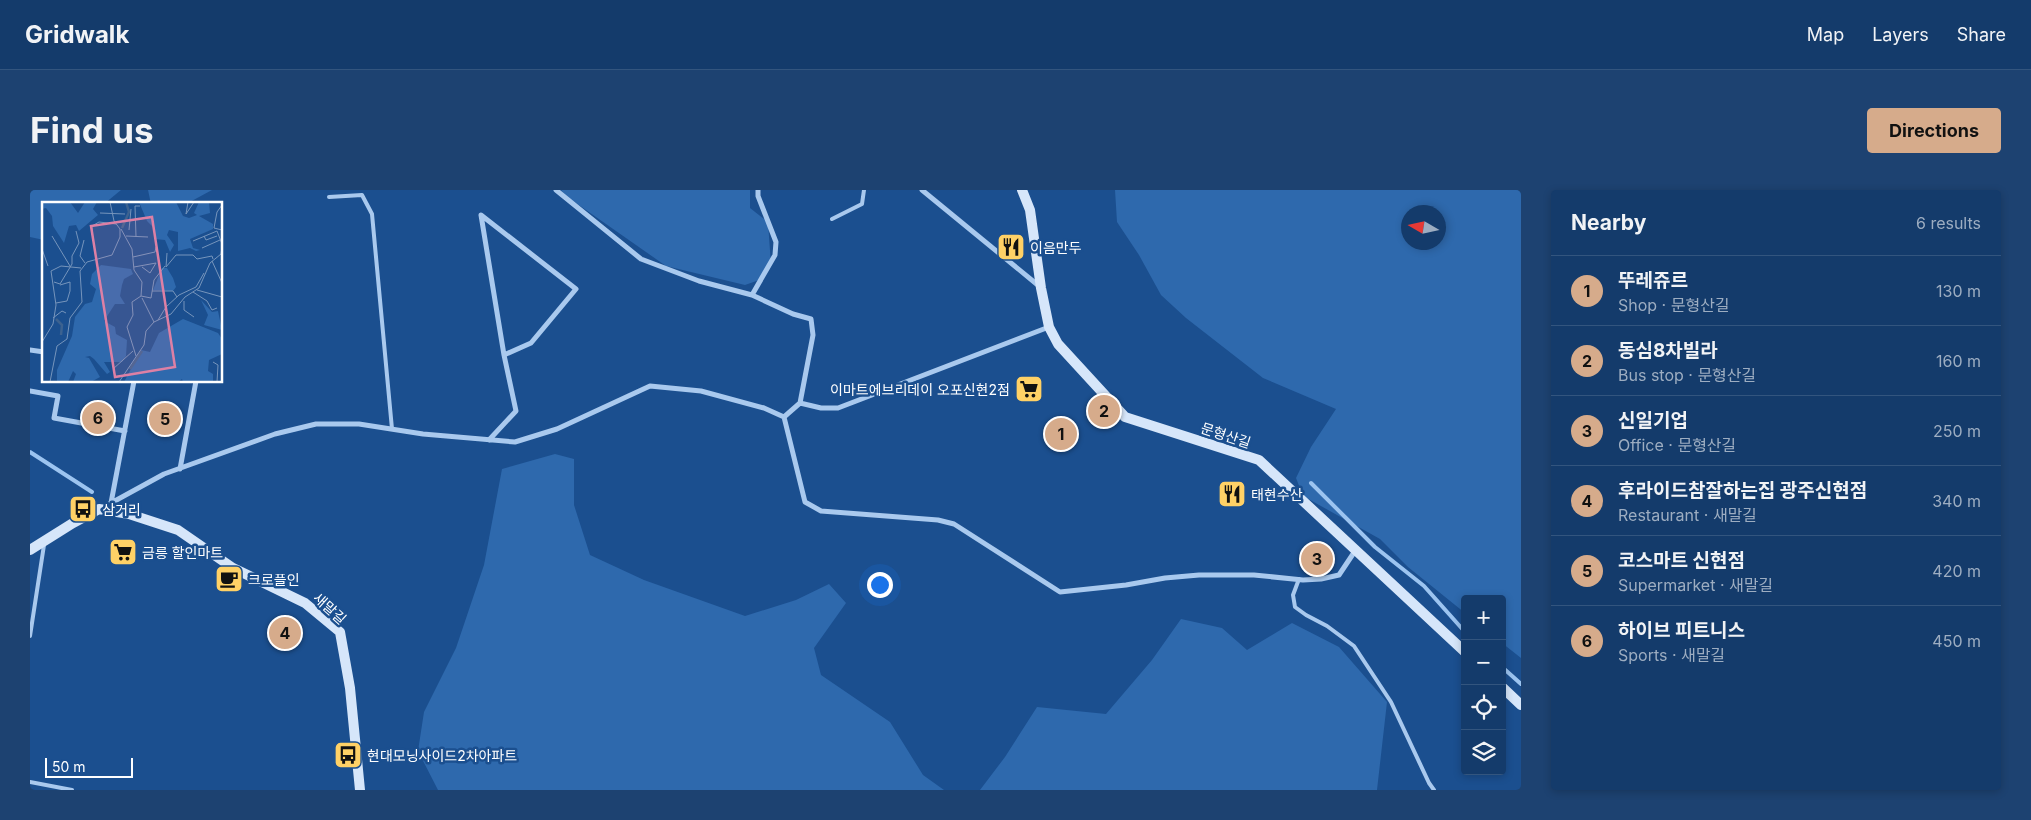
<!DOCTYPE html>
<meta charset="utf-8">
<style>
body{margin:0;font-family:Inter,"Noto Sans KR",sans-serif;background:#1d4271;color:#f1f3f6}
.controls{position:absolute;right:15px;bottom:15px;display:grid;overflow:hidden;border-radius:5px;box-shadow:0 2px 8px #0003}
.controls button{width:45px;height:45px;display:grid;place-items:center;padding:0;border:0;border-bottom:1px solid #33557e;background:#143b6b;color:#f1f3f6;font:25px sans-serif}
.compass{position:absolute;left:1371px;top:15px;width:45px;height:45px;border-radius:50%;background:#143b6b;box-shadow:0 2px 8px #0003;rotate:279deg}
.scale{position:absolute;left:15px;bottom:12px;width:88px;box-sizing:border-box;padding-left:5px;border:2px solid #fff;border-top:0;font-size:14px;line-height:18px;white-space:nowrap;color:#fff;-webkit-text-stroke:4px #1b4f8f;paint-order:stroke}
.you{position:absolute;left:849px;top:394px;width:18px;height:18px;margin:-12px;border:4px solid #fff;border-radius:50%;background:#1a73e8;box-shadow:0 0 0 8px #1a73e833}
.badge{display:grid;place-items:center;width:32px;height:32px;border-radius:50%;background:#d6ab8b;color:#111;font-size:16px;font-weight:700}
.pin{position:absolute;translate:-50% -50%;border:2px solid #fff;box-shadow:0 1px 5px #0006}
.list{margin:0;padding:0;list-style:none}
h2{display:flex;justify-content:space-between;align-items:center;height:65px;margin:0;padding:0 20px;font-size:21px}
h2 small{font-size:16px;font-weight:400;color:#9dadc1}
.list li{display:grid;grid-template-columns:32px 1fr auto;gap:15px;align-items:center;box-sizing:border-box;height:70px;padding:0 20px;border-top:1px solid #33557e}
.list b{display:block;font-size:19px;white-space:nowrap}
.list p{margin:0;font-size:16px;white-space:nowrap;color:#9dadc1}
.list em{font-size:16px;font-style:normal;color:#9dadc1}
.icon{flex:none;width:28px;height:28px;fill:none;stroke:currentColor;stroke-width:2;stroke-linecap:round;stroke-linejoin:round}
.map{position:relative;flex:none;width:1491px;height:600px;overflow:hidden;border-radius:5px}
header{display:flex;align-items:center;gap:30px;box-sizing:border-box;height:70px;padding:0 25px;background:#143b6b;border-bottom:1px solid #33557e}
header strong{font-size:24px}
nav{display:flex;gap:28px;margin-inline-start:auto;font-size:18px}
.intro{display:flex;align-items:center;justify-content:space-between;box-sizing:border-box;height:120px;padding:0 30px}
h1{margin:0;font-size:35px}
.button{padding:12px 22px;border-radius:5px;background:#d6ab8b;color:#111;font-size:18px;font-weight:700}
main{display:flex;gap:30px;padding:0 30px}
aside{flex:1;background:#143b6b;border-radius:5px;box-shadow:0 2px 8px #0003}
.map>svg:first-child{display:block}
.green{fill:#2e69ad;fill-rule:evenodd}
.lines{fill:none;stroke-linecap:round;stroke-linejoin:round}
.stream{stroke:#9cc4f0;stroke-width:4}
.lane{stroke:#a9c9ee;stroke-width:4}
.street{stroke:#a9c9ee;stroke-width:5}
.secondary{stroke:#d6e6fa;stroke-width:10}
.labels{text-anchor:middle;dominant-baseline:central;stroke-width:5;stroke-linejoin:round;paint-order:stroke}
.poi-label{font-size:14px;fill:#fff;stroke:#1b4f8f;text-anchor:start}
.street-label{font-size:14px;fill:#fff;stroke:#1b4f8f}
.inset-river{fill:none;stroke:#3c6290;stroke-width:2.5}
.inset-road{fill:none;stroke:#7695bc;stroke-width:1}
.view{fill:#dd80a5;fill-opacity:0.15;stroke:#dd80a5;stroke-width:2.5}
.inset-edge{fill:none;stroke:#fff;stroke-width:2.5}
</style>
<header>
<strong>Gridwalk</strong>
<nav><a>Map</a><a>Layers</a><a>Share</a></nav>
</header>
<div class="intro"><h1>Find us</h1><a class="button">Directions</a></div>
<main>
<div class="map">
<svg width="1491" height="600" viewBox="0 0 1491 600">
<rect width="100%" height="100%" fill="#1b4f8f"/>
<path class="green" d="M0,0h91l-17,14h-60v36l-14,-3z
M118,0h64l-24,13 -37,1z
M531,0h189v18l18,14 3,43 -9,14 -17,6 -79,-19 -100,-70z
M1085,0h406v468l-19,-15v-44h-37v14l-57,-46 -28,-28 -77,-43 -7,-18 15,-31 25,-38 -73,-31 -77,-60 -25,-23 -22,-40 -22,-33zM1378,22h30v30h-30z
M525,264l19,5v46l16,50 54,25 101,36 51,-16 33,-16 17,19 -32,45 7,27 69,47 33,53 21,15h-506l-20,-39 6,-39 32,-64 28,-83 18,-96z
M1151,429l41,9 25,22 45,-27 47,24 48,55 -10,88h-397l25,-33 32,-50 69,7 46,-54z"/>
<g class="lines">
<path class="stream" d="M0,262l62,40
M1281,293l64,64 49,39 41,46
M1472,477l19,17"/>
<path class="lane" d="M299,7l33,-2 10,19 20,215
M802,29l30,-15 2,-14
M1269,389l-6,16 2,12 11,8 21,11 27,20 37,56 38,81 5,7
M0,446l14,-91
M0,592l42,8"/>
<path class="street" d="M526,0l85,69 58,22 53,14 41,19 18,5 2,16 -13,68 -16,14
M892,0l117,96
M722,105l23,-40 1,-13 -18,-46v-6
M0,160l14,2
M0,201l28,5 -4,22 71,13
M770,213l21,5h17l211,-81
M459,250l27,-29 -12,-56 -23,-140 95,74 -45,54 -27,12
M150,279l16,-88
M81,313l23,-122
M72,318l62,-34 111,-40 41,-10h43l64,10 92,8 42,-13 93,-43 51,5 63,17 20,9 21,85 16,9 117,9 16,4 106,68 66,-7 39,-7 34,-3h55l49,5 18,-1 18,-4 16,-24"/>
<path class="secondary" d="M992,0l8,20 11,78 8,39 9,17 67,73 134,43 206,192
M0,360l43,-27 26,-14 30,5 49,16 55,38 72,35 35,29 10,56 10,102
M1472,497l19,18"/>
</g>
<defs>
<symbol id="restaurant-square" viewBox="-11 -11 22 22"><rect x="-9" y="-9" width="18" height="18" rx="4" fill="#ffd166" stroke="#1b4f8f"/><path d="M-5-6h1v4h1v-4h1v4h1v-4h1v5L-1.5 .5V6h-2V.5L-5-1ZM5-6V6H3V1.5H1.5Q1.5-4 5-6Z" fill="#111"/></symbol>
<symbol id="supermarket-square" viewBox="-11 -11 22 22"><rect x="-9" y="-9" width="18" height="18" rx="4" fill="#ffd166" stroke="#1b4f8f"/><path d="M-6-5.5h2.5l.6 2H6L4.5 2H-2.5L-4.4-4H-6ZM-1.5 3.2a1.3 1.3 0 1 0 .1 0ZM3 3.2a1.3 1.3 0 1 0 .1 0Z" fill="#111"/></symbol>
<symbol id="bus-square" viewBox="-11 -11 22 22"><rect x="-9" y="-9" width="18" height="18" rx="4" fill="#ffd166" stroke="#1b4f8f"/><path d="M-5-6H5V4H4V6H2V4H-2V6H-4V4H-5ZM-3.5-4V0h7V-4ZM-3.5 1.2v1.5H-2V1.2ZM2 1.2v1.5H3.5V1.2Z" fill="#111"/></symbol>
<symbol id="cafe-square" viewBox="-11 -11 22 22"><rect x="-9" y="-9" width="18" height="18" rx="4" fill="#ffd166" stroke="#1b4f8f"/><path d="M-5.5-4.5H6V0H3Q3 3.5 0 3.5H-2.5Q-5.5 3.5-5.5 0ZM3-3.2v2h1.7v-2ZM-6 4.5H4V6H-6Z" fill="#111"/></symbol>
</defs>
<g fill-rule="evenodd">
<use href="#restaurant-square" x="965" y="41" width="32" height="32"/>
<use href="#supermarket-square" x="983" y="183" width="32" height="32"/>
<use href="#restaurant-square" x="1186" y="288" width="32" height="32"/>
<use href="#bus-square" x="37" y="303" width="32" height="32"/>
<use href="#supermarket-square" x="77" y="346" width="32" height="32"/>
<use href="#cafe-square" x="183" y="373" width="32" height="32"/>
<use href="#bus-square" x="302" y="549" width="32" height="32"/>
</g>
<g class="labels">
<g class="poi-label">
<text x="1000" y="57">이음만두</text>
<text x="980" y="199" text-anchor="end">이마트에브리데이 오포신현2점</text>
<text x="1221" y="304">태현수산</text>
<text x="72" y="319">삼거리</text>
<text x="112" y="362">금릉 할인마트</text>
<text x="218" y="389">크로플인</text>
<text x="337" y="565">현대모닝사이드2차아파트</text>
</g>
<g class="street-label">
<text transform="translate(1196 245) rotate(18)">문형산길</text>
<text transform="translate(300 418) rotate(42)">새말길</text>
</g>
</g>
<g transform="translate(12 12)">
<rect width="180" height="180" fill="#1b4f8f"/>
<path d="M0,0h28l8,11 7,-11h12l-4,7 5,6 -19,16 -3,-6 -7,1 -5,17 -11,-17 -1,-10 -6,-8 -4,1zM97,0h37l7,14 6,2 8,-3 -3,-2 5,-11h10l1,11 -11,3 14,8v5l-23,10 3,9 7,2 -4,1 -6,-3 -12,3v-19l-9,-2 -2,5 7,10 -4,7 -5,-12 -10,-1 -1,-11 -7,-7zM59,63l30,4 2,5 -9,5 -2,6 -2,11 5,8h-10l-11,17 11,6 1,7 11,6 -1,16 -4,6h-18l6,10 -3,2 -13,-15 -4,-3 -5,1 4,1 11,19 -9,5h-18l3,-8 -3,-3 -5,11h-11v-12l15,-34 3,-19 10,-13 7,-2 4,-13 -6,-5 2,-10zM120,66h5l6,10 3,9 -3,4 -20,-1zM159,98l11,12 6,-1 4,19 -18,-5 4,-10zM141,117l35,14 4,6v15l-13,6 -1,11 5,3v8h-30l-1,-3 -4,3h-54l17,-32 9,2 9,-19z" fill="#2e69ad"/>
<path class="inset-river" d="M80,26l7,-16 -3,-10M14,117l6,6 -1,10M88,167l12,-18"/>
<path class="inset-road" d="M146,0l-2,12 8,-12M180,3l-5,7 -3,16 8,2M58,11l25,1M79,27l11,20 2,21 8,12 -1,14 -9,6 1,13 -6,12 9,29M87,28l2,-21M50,29v-5l7,-4 17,2M10,34l18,30M84,34l22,1M162,34l2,4 11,-4M94,35l-1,-31h5M42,38l-4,16 5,7M151,39l24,-10 5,13M160,46l18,-8M0,47l6,17M125,51l-1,14 10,-12h17l4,4 15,-3 1,3M91,55l22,-5 1,-5M170,59l10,22M92,65l22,-4 -6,10 -8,-6M12,80l6,2 12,-20v-8l7,-13 -3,-12M155,88l25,7M110,89h21l4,6M151,90l14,9 5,9 5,-2M99,94l10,2 3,-18 11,-14M100,96l12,24M142,99v9l10,7M14,101l11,-2 3,-10v-9l-10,3M11,116l9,-7 4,2M116,118l8,-13 13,-12 17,-8 8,-14M0,140l11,-18 3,-19 -5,-34 10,-5 20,2M171,160l5,3 -1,17M71,167l20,-18M8,180l7,-36 10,-7 3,-21 12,-16 -2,-31 7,-9 25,-7 8,-18v-8l-6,-8 -4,-19M77,180l25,-37 2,-14 8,-9 17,-8 14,-17 14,-9 11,-25 11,-9 1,-7"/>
<path class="view" d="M110,15l23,150 -60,10 -24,-151z"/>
<rect width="180" height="180" class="inset-edge"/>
</g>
</svg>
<div class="controls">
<button>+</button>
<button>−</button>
<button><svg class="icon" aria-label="locate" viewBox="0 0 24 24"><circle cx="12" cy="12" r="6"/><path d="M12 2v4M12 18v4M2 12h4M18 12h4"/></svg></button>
<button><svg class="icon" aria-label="layers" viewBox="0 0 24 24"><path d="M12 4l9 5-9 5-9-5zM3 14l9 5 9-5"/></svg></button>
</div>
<svg class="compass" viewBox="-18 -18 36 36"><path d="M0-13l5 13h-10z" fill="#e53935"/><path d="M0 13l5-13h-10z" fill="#9dadc1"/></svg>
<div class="scale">50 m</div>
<div class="you"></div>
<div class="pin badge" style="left:1031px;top:244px">1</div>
<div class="pin badge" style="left:1074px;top:221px">2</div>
<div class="pin badge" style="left:1287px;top:369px">3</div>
<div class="pin badge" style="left:255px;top:443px">4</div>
<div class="pin badge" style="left:135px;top:229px">5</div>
<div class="pin badge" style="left:68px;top:228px">6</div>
</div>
<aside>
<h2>Nearby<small>6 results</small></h2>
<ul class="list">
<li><span class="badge">1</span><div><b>뚜레쥬르</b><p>Shop · 문형산길</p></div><em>130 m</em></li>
<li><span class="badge">2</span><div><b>동심8차빌라</b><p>Bus stop · 문형산길</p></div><em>160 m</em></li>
<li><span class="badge">3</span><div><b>신일기업</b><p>Office · 문형산길</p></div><em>250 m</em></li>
<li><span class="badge">4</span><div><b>후라이드참잘하는집 광주신현점</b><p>Restaurant · 새말길</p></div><em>340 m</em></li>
<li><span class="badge">5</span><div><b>코스마트 신현점</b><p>Supermarket · 새말길</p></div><em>420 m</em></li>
<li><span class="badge">6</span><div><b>하이브 피트니스</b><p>Sports · 새말길</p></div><em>450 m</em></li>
</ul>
</aside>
</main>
